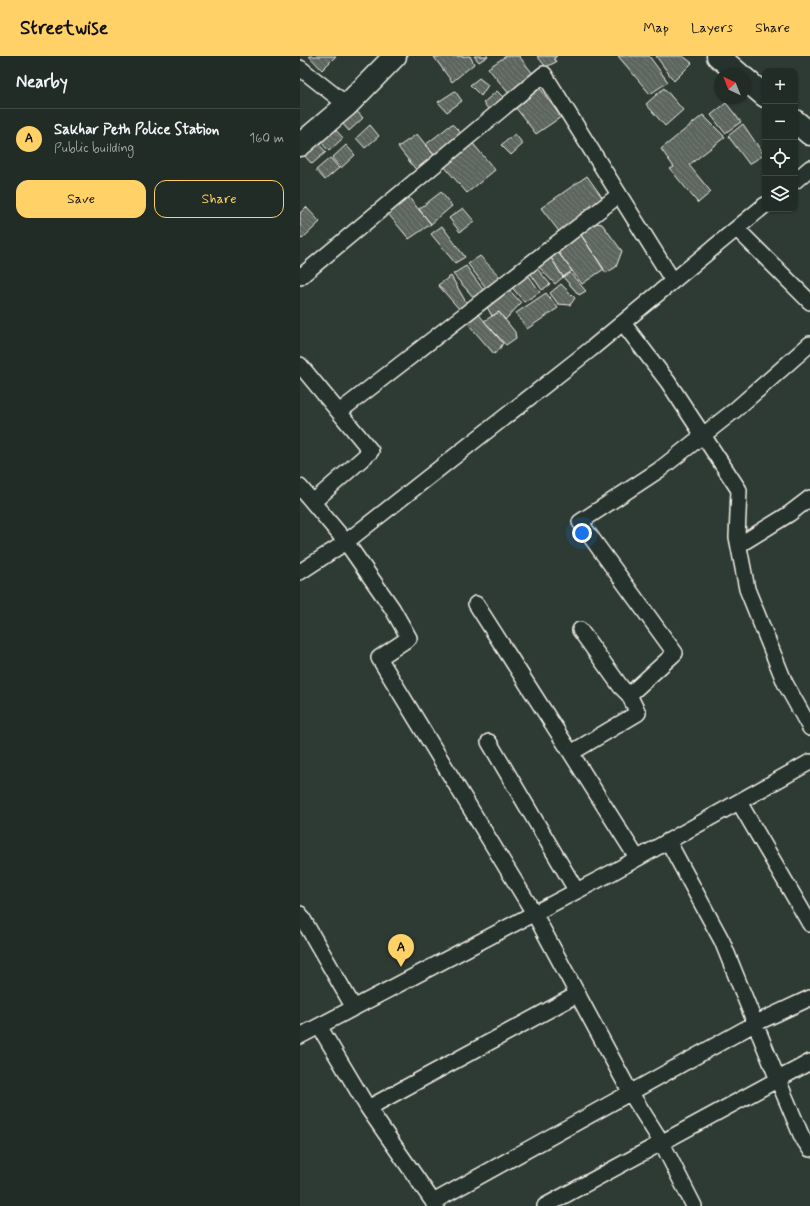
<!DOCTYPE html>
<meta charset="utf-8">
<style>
body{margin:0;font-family:Mynerve,sans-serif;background:#2a342f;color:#f1f3f6}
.controls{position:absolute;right:12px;top:12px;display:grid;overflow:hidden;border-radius:8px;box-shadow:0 1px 3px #0004}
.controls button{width:36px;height:36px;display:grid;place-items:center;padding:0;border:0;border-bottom:1px solid #3f4844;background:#222c27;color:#f1f3f6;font:20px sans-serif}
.compass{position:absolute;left:414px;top:12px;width:36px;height:36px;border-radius:50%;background:#222c27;box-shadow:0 1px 3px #0004;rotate:317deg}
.you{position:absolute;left:282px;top:477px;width:14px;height:14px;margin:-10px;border:3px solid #fff;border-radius:50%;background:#1a73e8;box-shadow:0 0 0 6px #1a73e833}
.badge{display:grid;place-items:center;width:26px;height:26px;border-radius:50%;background:#ffd166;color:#111;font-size:13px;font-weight:700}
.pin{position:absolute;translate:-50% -33px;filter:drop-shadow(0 1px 2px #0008)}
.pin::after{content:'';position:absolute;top:21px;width:14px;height:12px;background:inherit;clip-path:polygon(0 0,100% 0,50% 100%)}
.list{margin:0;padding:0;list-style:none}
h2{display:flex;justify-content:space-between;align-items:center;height:52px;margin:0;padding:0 16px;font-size:17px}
h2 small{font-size:13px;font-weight:400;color:#a2a7a7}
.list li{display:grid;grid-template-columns:26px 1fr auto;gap:12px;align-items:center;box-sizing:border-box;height:60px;padding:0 16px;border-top:1px solid #3f4844}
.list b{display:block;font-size:15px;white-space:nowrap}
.list p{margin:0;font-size:13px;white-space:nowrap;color:#a2a7a7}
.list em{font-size:13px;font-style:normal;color:#a2a7a7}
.actions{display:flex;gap:8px;padding:12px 16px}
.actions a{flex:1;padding:9px 0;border:1px solid #ffd166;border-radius:12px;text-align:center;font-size:14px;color:#ffd166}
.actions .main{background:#ffd166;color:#111}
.icon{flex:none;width:22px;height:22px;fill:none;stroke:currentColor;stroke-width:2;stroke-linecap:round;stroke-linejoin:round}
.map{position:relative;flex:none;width:510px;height:1150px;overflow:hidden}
header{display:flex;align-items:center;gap:24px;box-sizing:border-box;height:56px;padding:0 20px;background:#ffd166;color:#111}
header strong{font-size:19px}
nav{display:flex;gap:22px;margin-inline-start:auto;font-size:14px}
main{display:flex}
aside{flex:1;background:#222c27}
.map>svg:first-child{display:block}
.building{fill:url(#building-back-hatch);stroke:#f4f1e8}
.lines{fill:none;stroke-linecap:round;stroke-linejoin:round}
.street-casing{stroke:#f4f1e8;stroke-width:18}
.secondary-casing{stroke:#f4f1e8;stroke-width:25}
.street{stroke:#26332d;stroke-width:15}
.secondary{stroke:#26332d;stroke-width:22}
</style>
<header>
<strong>Streetwise</strong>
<nav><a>Map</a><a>Layers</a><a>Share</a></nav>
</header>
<main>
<aside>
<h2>Nearby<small></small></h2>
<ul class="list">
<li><span class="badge">A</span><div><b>Sakhar Peth Police Station</b><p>Public building</p></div><em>160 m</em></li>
</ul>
<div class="actions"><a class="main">Save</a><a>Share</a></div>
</aside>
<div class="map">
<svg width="510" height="1150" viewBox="0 0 510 1150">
<defs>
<pattern id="building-back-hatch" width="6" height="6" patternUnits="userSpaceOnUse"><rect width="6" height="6" fill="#5c655e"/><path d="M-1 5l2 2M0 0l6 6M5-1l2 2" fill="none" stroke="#747c75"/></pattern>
</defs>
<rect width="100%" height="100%" fill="#2e3b34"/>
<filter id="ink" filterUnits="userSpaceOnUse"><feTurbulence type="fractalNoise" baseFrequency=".025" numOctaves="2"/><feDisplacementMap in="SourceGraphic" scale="8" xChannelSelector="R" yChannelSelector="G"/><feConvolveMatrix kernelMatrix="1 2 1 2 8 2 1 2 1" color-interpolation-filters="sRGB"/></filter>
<g filter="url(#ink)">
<path class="building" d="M9,0h27l-14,14z
M170,0l4,8 -22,18 -18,-25z
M174,0h14l-9,6z
M206,0h13l15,19 -24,20 -22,-27z
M237,0h20l-3,2 2,4 -10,5z
M318,0h31l19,26 -18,12z
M356,0h27l9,7 -18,18z
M179,22l9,7 -7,11 -11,-11z
M240,32l21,29 -25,17 -20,-26z
M364,32l19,22 -18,16 -19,-22z
M155,35l7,10 -15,11 -9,-10z
M197,35l10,10 -15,12 -9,-10z
M426,47l15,19 -16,11 -14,-18z
M54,52l9,10 -14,13 -9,-10z
M403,59l22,22 -36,28 22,27 -13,11 -28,-34 4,-2 -13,-18z
M152,68l9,9 -4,6 -23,16 -9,-10z
M443,68l21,31 -15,9 -21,-28z
M70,69l9,11 -14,12 -9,-10z
M34,72l9,10 -14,13 -9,-10z
M117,78l17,21 -17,16 -19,-24z
M215,78l8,10 -12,11 -10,-10z
M170,84l25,30 -28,23 -25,-29z
M17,86l9,10 -14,12 -9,-10z
M46,89l9,10 -14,13 -9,-10z
M30,102l9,10 -14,12 -9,-10z
M287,120l17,24 -43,34 -20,-26z
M141,136l11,14 -21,18 -12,-15z
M105,137l26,31 -22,15 -24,-29z
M6,151l14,15 -18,17 -2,-1v-25z
M163,152l11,13 -14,11 -11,-14z
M296,167l6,1 20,27 -6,16 -10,6 -25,-38z
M142,170l23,31 -10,6 -24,-29z
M281,179l23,34 -22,15 -25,-33z
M256,193l16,22 -9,6 -13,-21z
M180,200l22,23 -15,10 -19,-25z
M250,200l13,21 -8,7 -19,-20z
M234,209l16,19 -8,6 -14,-20z
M166,210l18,25 -9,8 -22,-25z
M226,216l14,20 -16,10 -14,-17z
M270,217l16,18 -7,4 -16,-18z
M151,220l16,28 -7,6 -22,-25z
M261,228l14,14 -5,7 -12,-1 -8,-11z
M205,229l16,18 -16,17 -6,-8 -7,4 -5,-9z
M246,237l12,15 -31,21 -11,-16z
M175,254l28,33 -4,7 -5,4 -31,-36z
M199,256l16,20 1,6 -10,7 -22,-24z"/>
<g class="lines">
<defs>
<path id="street" d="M0,12l47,37
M495,125l15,-13
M437,173l73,73
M0,221l244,-203 129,207
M323,267l45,59 71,108 -2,47 10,52 38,94 25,45
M0,309l71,86 -58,51
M39,356l280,-217
M0,431l46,55 46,66 17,30 -30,20 155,255 96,179 32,51 32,63
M439,489l50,-31 21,-16
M0,516l46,-30 245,-193 174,-144
M176,548l95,149 67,-40 -9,-18
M280,574l41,57 8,8 46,-42 -95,-131 79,-52 76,-60 75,-66
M189,686l87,148
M271,697l66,105
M439,746l71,122
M368,785l54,100 56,139 24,57 8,12
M0,858l54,94
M19,970l49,82
M0,980l313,-164 197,-110
M133,1146l321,-178 56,-26
M136,1150l-68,-98 210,-114
M245,1150l265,-144"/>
<path id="secondary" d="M418,0l21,18
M444,22l21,18
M495,65l15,13
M0,89l47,-40 48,-49"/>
</defs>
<use href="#street" class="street-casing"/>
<use href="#secondary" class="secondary-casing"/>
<use href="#street" class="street"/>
<use href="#secondary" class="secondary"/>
</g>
</g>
</svg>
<div class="controls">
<button>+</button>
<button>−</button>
<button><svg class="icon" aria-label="locate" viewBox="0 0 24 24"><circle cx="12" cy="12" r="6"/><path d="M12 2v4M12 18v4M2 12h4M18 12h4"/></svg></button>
<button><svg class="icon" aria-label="layers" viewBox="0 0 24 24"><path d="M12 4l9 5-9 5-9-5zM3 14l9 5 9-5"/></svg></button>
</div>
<svg class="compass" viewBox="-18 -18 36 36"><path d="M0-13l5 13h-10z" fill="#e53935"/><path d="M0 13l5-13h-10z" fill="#a2a7a7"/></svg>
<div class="you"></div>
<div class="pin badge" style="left:101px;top:911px">A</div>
</div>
</main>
